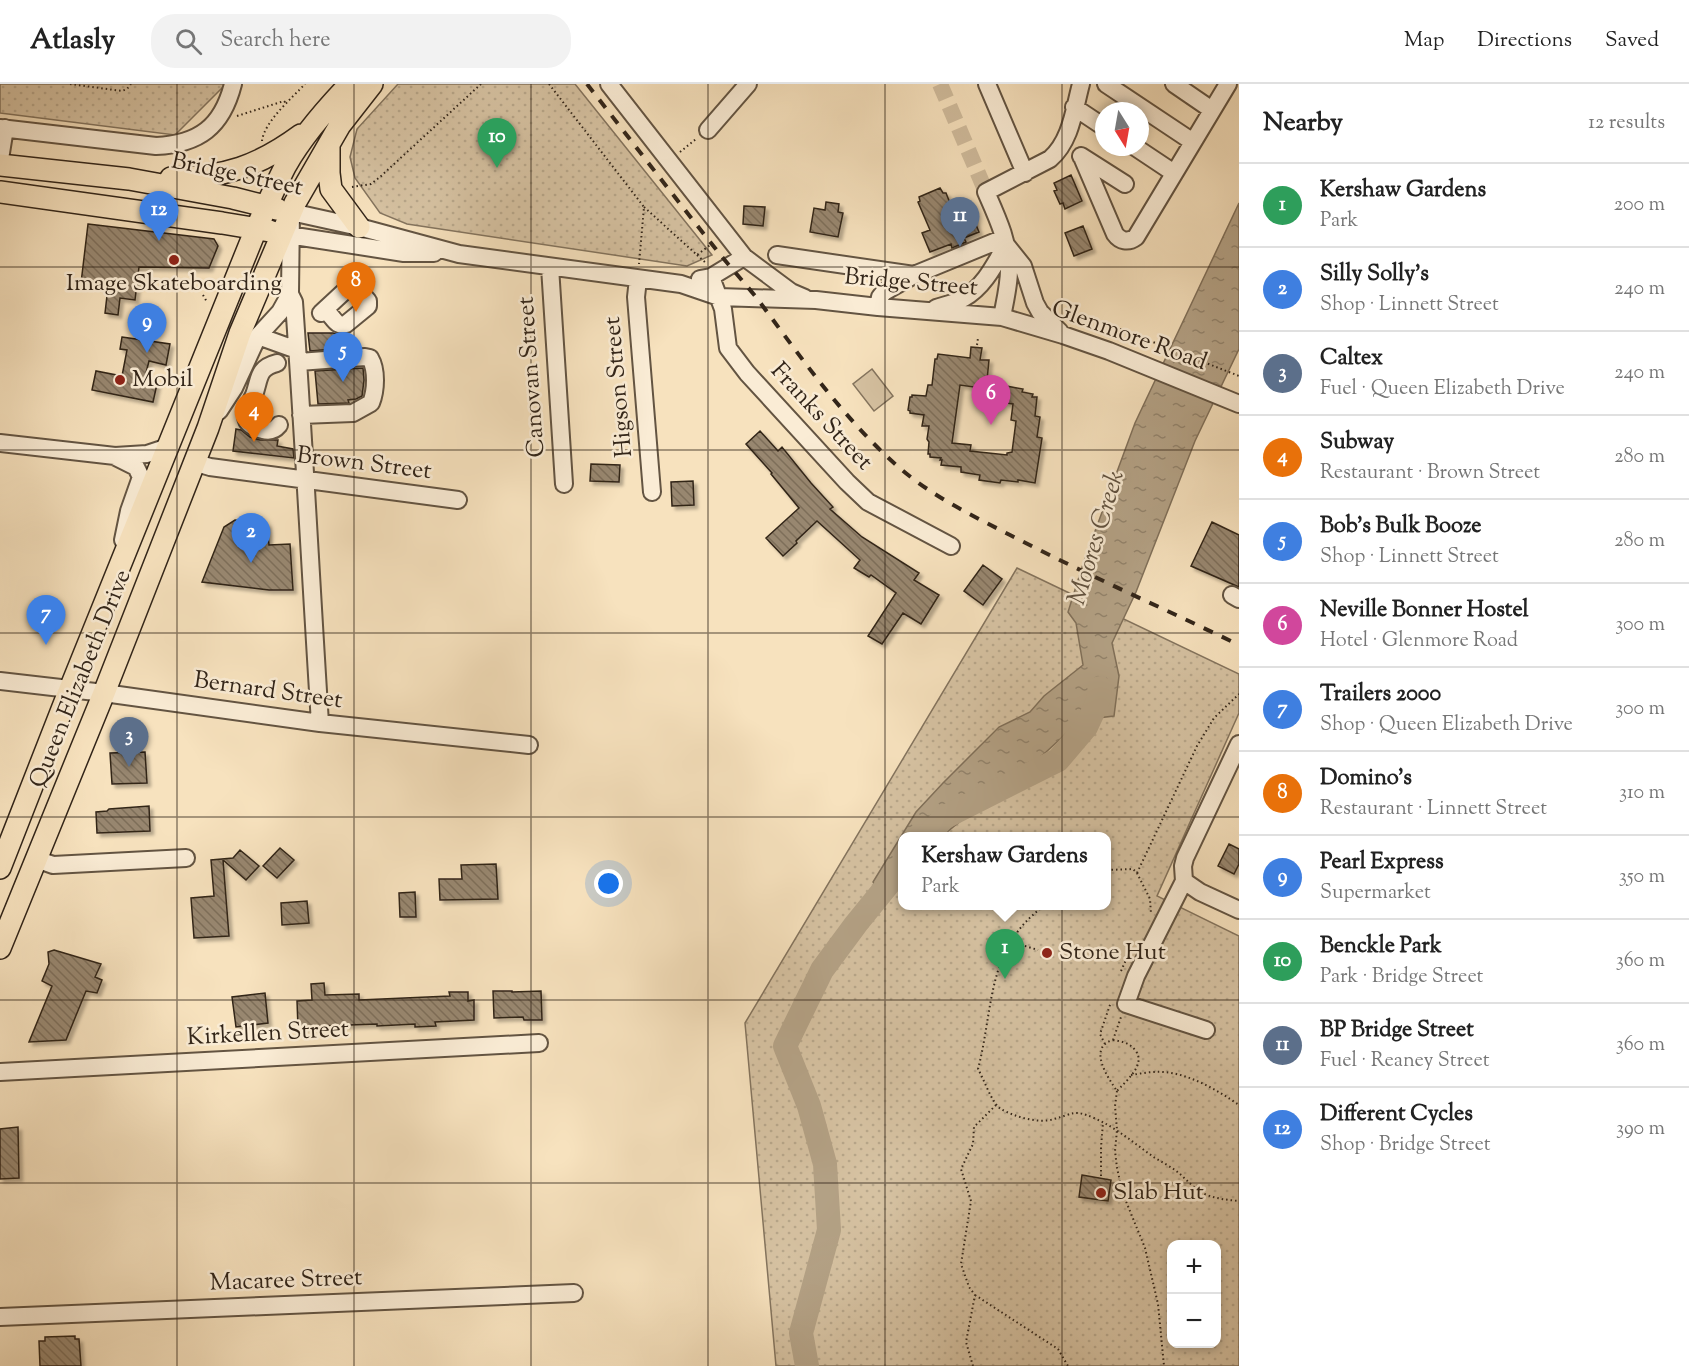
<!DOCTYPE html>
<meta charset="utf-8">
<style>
body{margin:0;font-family:"Sorts Mill Goudy",serif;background:#f2f2f2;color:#222}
.controls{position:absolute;right:18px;bottom:18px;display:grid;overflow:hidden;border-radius:12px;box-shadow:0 3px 9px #0003}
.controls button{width:54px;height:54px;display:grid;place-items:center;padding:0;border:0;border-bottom:2px solid #e0e0e0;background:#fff;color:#222;font:30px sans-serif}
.compass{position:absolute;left:1095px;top:18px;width:54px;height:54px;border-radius:50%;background:#fff;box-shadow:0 3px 9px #0003;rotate:169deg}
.you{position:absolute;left:609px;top:800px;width:21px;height:21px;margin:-15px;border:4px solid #fff;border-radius:50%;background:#1a73e8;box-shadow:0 0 0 9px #1a73e833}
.badge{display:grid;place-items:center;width:39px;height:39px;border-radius:50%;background:#7c3aed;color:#fff;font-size:20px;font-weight:700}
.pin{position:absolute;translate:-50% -50px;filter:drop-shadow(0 2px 3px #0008)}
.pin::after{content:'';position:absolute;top:32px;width:21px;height:18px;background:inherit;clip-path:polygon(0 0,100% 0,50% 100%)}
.popup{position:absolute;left:898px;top:748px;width:213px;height:78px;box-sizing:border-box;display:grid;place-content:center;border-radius:12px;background:#fff;filter:drop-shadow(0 2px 4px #0005);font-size:20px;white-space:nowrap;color:#767676}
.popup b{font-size:22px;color:#222}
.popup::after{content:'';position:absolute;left:50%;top:100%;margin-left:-12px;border:12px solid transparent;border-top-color:#fff}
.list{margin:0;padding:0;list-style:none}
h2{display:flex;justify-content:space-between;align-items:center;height:78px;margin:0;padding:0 24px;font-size:26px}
h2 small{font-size:20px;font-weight:400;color:#767676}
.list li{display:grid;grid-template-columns:39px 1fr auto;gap:18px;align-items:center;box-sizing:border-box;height:84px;padding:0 24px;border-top:2px solid #e0e0e0}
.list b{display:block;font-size:22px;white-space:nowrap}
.list p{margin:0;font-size:20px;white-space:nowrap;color:#767676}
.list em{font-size:20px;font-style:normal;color:#767676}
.icon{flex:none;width:33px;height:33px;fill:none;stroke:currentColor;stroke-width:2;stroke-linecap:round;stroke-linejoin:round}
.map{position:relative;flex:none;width:1239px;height:1282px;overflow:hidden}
header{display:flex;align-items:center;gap:36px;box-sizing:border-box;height:84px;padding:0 30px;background:#fff;border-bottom:2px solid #e0e0e0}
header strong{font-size:28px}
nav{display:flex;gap:33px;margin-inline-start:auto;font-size:21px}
.search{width:420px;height:54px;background:#f2f2f2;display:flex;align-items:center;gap:15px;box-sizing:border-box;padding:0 21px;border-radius:24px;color:#767676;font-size:22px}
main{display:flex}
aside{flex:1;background:#fff}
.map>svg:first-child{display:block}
.grass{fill:#d6c2a2;stroke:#84745e;stroke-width:1.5}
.park{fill:url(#park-dots);stroke:#84745e;stroke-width:1.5;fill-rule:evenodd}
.water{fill:url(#water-ripples);stroke:#80705a;stroke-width:1.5}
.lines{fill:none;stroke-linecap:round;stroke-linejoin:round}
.river{stroke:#b4a286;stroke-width:24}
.building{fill:url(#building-back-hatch);stroke:#322519;stroke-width:1.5;filter:url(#shadow)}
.minor-tunnel{stroke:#d0bc9d;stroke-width:16;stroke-dasharray:16 8;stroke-linecap:butt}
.minor-casing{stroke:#635442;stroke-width:20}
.major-casing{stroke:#322519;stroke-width:24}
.path{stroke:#322519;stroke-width:2;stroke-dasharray:1.5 3;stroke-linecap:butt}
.minor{stroke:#faecd5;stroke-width:16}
.major{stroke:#f7e2be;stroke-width:21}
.rail{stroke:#322519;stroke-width:4;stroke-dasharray:10 10;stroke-linecap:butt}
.grid{fill:none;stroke:#322519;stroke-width:1.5;stroke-opacity:0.55}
.poi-dot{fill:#8f2418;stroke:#faecd5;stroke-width:2}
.labels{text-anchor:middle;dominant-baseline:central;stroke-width:5;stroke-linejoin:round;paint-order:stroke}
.street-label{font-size:24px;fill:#322519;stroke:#faecd5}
.poi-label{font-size:24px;fill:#322519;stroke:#faecd5;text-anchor:start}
.water-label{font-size:26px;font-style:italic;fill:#60513f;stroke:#faecd5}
</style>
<header>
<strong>Atlasly</strong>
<div class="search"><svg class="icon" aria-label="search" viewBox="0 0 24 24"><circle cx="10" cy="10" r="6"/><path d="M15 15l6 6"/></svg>Search here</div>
<nav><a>Map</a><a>Directions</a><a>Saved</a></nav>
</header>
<main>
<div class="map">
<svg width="1239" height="1282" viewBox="0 0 1239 1282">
<defs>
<pattern id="park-dots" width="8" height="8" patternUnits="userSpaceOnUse" patternTransform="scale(1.5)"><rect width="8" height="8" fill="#d6c2a2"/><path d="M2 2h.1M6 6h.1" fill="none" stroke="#b8a78b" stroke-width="1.8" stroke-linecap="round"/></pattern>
<pattern id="water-ripples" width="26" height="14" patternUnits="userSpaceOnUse" patternTransform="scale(1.5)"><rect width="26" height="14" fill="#b4a286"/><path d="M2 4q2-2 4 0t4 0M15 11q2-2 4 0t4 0" fill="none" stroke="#93846d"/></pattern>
<pattern id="building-back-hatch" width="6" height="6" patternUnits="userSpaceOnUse" patternTransform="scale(1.5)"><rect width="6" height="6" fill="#98876f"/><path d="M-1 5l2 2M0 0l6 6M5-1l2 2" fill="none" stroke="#7d6e5a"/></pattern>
<filter id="shadow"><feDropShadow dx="3.5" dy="3.5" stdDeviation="1.5" flood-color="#0004"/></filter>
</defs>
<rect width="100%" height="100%" fill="#f7e2be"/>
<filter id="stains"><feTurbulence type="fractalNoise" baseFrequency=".00333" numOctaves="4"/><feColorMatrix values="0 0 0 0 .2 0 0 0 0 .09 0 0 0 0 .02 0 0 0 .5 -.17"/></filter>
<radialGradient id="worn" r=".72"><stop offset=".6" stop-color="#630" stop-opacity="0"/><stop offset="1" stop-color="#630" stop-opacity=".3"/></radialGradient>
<path class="grass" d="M872,285l21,27 -19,15 -21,-27z"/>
<path class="park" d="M0,0h226l-51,51 -175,-22z
M398,0h177l137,171 -25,11 -280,-42 -27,-11 -25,-35 -5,-21 7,-28z
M1017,484l222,106v39l-82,183 82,40v430h-463l-31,-343zM903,752h204v70h-204zM1172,1160h44v100h-44z"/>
<path class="water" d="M1239,119v146l-44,92 -59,151 -24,51 7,33 -5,40 -33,4 -36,33 -103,83h-39v43l-18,19 -12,-16 43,-70 27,-29 56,-56 31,-15 14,-16 39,-31 -7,-42 -8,-11 16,-51 51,-138z"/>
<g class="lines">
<path class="river" d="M928,752l15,-18 115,-58 28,-33 12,-26 2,-13
M807,1282l-6,-33 28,-103 -4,-66 -16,-58 -24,-60 37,-76 34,-46 47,-58"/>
</g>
<path class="building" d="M1071,91l11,26 -17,8 -2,-6 -3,1 -6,-13 3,-1 -3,-7z
M940,104l3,5h3l4,10 3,-1 7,16 11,-5 8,19 -15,6 2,4 -14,6 -1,-4 -21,8 -8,-19 8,-3 -12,-28 2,-1 -1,-4z
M826,118l13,2 -1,8 5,1 -5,24 -28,-5 4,-24 11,2z
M744,122l21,1 -2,19 -20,-2z
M88,140l126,15 4,7 -9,22 -70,-1 -4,33 -15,-2 -2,17 -13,-2 3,-26 -27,-4z
M1083,142l9,23 -18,7 -9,-23z
M308,249h25l8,2 6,-1v14l-37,3z
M122,253l48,7 -4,21 -17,-4 -5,20 13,3 -4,18 -61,-12 4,-19 26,5 5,-26 -7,-1z
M971,263l11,1 -2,12h9l-2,20 -1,-1 -1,7 -3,-1 -1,3 -21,-3 -8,58 19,2 -1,6 37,4v-2l5,-1 4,-31 -5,-1 2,-16 -7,-1 1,-2h-2l1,-15 17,3 -1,3 11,2 -1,3h5l-2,19 5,1 -3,20 5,1 -7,45 -17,-3v2l-17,-2 -1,3 -21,-3 1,-5 -19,-3v-5l-20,-2 1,-5h-2l1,-2 -11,-1v-3h-2l1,-12 -2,-3 2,-13h-7l2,-11 -14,-2v-2l-2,-1 2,-13h2v-2l14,1 2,-11h4l3,-26h2l1,-5 32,4z
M363,284l1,12 -2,16 -6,3 -8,1 1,3 -31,1 -3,-33z
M236,345l5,1 9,7 10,3h18l-1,6 16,3 1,9 -61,-7z
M760,347l18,20 4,-4 29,36 22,24 -3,2 32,28 57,36 -5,7 25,15 -18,29 -18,-11 -21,31 -14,-8 28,-43 -25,-18 -2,2 -15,-9 6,-8 -43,-39 -21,20 1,2 -14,13 -17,-18 33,-30 -28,-34 1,-1 -26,-29z
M591,380l29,1 -1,17 -29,-1z
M693,397l1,24 -22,1 -1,-24z
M235,436l32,4 2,21 21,-1 3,46h-24l-67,-8 22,-55z
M1212,438l27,13v52l-48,-21z
M983,481l19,14 -19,26 -19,-14z
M145,668l2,31 -35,1 -2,-31z
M149,722l1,25 -53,2 -1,-21 11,-1 2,-2z
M1229,760l10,5v15l-5,10 -16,-8z
M280,764l14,12 -17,18 -14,-12z
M240,766l19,16 -13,14 -23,-20 6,76 -35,2 -3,-40 23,-2 -3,-36 22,-2z
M496,780l2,35 -58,1 -1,-21h23l-1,-14z
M415,808l1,25h-16l-1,-24z
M307,817l2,22 -27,2 -1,-22z
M54,866l47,14 -6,13 7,3 -5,13 -11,-2 -20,49 -37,2 23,-56 -10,-5 7,-17 -1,-12z
M324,899l1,12 34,-1v6l91,-4 -1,-4h19v9l6,-1v20l-39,2 1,4 -21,1v-3l-38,2v-2l-56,2v1l-23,1 -1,-27 15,-1 -1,-16z
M493,907h19v1l29,-1 1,29h-18l-1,-3 -29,1z
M265,909l3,30 -32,4 -4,-30z
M18,1043l1,51 -19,1v-50z
M1082,1091l29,5 -3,21 -29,-4z
M75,1252v3h4l2,27h-41l-1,-25h6v-4z"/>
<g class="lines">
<path class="minor-tunnel" d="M940,0l46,108"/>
<defs>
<path id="minor" d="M609,0l135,173 47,35 14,6
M987,0l38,89
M1106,0l87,58
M1174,0l38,26
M1074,23l30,20
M0,44l156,18c43,-2 66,-19 77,-62
M708,46l40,-46
M1135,63l39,26
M1081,72l44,28
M1082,73l33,77c5,7 13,9 21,3l92,-153
M0,75l5,-31
M282,150l122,19h30
M1007,162l16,20 12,37 5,9 20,20
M777,171l137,20 -30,17 -4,5 -2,10
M550,183l14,217
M914,191l90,-37
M711,193l12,32 5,39 19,25 100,109 21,20 83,44
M638,195l-2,18 16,195
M700,195l11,-2 33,-20
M353,202l3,1 12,14v5l-22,18c-11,3 -12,-7 -20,-13l-5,2 27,-25z
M290,210l4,8c10,140 17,281 26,421
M936,224c9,-3 20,-5 28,-10 20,-11 31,-34 42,-53
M1002,233c3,-16 7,-32 7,-47 0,-28 -12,-53 -23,-78l64,-33c21,-18 24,-49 31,-75
M258,252l39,14
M299,278l66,-5 5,1c7,12 6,32 1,45l-18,10 -52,2
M277,279c-20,5 -17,16 -23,32 -8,17 -16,29 9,35 7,2 11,1 16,-5
M219,327l15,-23 24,-52 22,-24 10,-18 1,-82 68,15 100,27 222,30 38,13 97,3 62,7 124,10 61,18 46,16 130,53
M0,359l115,13 32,-2 21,-7
M116,373l20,10 5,10 -12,34 -6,29
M193,378l17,5 248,33
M1232,511l7,4
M0,597l104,12 216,30 209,22
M36,775l17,6 133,-7
M1184,797l-48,95 -10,28 80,26
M1184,797l-1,-15 2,-8 54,-114
M1184,797l16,11 39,18
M0,988l539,-29
M0,1233l574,-24"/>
<path id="major" d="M329,61v28l2,16 28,38
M0,81l129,14 104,19 44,11
M171,94c53,0 88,-12 130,-43
M0,108l222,31 48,8
M0,784l70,-179 186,-460c10,-21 19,-43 30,-64 17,-30 40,-56 64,-81
M0,864l104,-255 104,-265 32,-95 42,-99 13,-31 45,-78 32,-41"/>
</defs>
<use href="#minor" class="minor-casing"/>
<use href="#major" class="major-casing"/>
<path class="path" d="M70,0l52,7 5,-2 4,-5
M549,0l95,123 -5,57
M237,32l47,-15 2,2
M262,57c2,-19 30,-43 43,-57
M680,68l16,-13
M352,103l19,-3 9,-7 101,-93
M644,123l53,48 17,-13
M697,171l9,8
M203,211l4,7
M1120,245l119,47
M977,261l1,-7
M1107,786l26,-1 4,4 13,26 1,15
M1137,789l60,-127 17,-28 25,-24
M1044,822c-58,42 -50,102 -66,163 6,10 14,35 23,40 14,8 38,15 53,10 19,-5 20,-10 40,-1 23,10 41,26 61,40 7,4 14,8 20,12 11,8 19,20 32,25 11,4 21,5 32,6
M1012,858l26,8
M1121,887l5,-11
M1113,956c8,1 17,3 22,10 12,14 -9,31 -18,41 -9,-13 -30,-44 -4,-51z
M1113,956l8,-23
M1105,960l-5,-10 11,-32
M1131,991c8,-1 16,-3 24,-3 28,-2 61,17 84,33
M1117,1007l-2,15 2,24 -2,21 2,17 6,26 22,54 13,56 6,62
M1101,1092v-29l2,-24
M975,1211l83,54 10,17
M973,1282l-7,-24 9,-47 -6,-8 -8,-23 10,-63 -10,-32 12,-25 1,-17 22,-22"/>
<use href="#minor" class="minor"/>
<use href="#major" class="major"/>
<path class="rail" d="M587,0c43,55 85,110 128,164 14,18 30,35 44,53 44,59 86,120 143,169 32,27 71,46 108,65 75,39 153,73 229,110"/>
</g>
<path class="grid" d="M177,0v1282M354,0v1282M531,0v1282M708,0v1282M885,0v1282M1062,0v1282M0,183h1239M0,366h1239M0,549h1239M0,733h1239M0,916h1239M0,1099h1239"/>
<g class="poi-dot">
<circle cx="174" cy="176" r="6"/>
<circle cx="120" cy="296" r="6"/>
<circle cx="1047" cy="869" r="6"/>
<circle cx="1101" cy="1109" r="6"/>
</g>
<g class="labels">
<g class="street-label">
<text transform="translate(237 91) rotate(12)">Bridge Street</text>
<text transform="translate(911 199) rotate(5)">Bridge Street</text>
<text transform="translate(1129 252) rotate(20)">Glenmore Road</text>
<text transform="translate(532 293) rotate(-94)">Canovan Street</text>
<text transform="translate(619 303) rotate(-95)">Higson Street</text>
<text transform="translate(821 333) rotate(47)">Franks Street</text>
<text transform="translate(364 380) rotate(7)">Brown Street</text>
<text transform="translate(81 595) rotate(-68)">Queen Elizabeth Drive</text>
<text transform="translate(268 607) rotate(8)">Bernard Street</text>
<text transform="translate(268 950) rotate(-3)">Kirkellen Street</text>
<text transform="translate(286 1197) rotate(-2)">Macaree Street</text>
</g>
<g class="poi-label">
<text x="174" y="200" text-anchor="middle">Image Skateboarding</text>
<text x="132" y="296">Mobil</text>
<text x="1059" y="869">Stone Hut</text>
<text x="1113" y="1109">Slab Hut</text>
</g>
<g class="water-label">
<text transform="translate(1097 454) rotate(-73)">Moores Creek</text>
</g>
</g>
<rect width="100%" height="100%" filter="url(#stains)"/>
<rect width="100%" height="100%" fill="url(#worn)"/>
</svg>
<div class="controls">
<button>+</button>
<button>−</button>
</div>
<svg class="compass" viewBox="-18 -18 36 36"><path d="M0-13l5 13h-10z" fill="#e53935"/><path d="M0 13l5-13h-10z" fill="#767676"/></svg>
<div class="you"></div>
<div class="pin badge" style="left:1005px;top:895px;background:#2e9e5b">1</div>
<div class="popup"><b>Kershaw Gardens</b>Park</div>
<div class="pin badge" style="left:251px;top:479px;background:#3f7fe0">2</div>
<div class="pin badge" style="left:129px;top:683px;background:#5c6f8a">3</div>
<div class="pin badge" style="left:254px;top:358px;background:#e8710a">4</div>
<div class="pin badge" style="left:343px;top:298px;background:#3f7fe0">5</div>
<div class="pin badge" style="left:991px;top:341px;background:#d1479c">6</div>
<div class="pin badge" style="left:46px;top:561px;background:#3f7fe0">7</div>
<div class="pin badge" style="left:356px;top:228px;background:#e8710a">8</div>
<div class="pin badge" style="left:147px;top:269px;background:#3f7fe0">9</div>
<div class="pin badge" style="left:497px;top:84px;background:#2e9e5b">10</div>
<div class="pin badge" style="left:960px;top:163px;background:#5c6f8a">11</div>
<div class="pin badge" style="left:159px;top:157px;background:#3f7fe0">12</div>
</div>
<aside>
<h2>Nearby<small>12 results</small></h2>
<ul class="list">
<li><span class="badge" style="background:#2e9e5b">1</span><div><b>Kershaw Gardens</b><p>Park</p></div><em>200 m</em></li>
<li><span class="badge" style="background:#3f7fe0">2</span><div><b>Silly Solly's</b><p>Shop · Linnett Street</p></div><em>240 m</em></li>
<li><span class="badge" style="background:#5c6f8a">3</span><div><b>Caltex</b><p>Fuel · Queen Elizabeth Drive</p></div><em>240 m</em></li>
<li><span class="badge" style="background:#e8710a">4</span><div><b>Subway</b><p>Restaurant · Brown Street</p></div><em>280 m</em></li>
<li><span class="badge" style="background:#3f7fe0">5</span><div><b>Bob's Bulk Booze</b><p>Shop · Linnett Street</p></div><em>280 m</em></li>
<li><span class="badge" style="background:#d1479c">6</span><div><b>Neville Bonner Hostel</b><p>Hotel · Glenmore Road</p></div><em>300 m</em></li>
<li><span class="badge" style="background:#3f7fe0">7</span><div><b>Trailers 2000</b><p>Shop · Queen Elizabeth Drive</p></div><em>300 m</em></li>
<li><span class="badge" style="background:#e8710a">8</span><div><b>Domino's</b><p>Restaurant · Linnett Street</p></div><em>310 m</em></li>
<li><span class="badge" style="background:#3f7fe0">9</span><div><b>Pearl Express</b><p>Supermarket</p></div><em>350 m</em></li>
<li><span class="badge" style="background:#2e9e5b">10</span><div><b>Benckle Park</b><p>Park · Bridge Street</p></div><em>360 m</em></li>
<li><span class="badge" style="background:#5c6f8a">11</span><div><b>BP Bridge Street</b><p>Fuel · Reaney Street</p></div><em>360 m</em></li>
<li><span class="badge" style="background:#3f7fe0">12</span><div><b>Different Cycles</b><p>Shop · Bridge Street</p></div><em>390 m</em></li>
</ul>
</aside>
</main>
